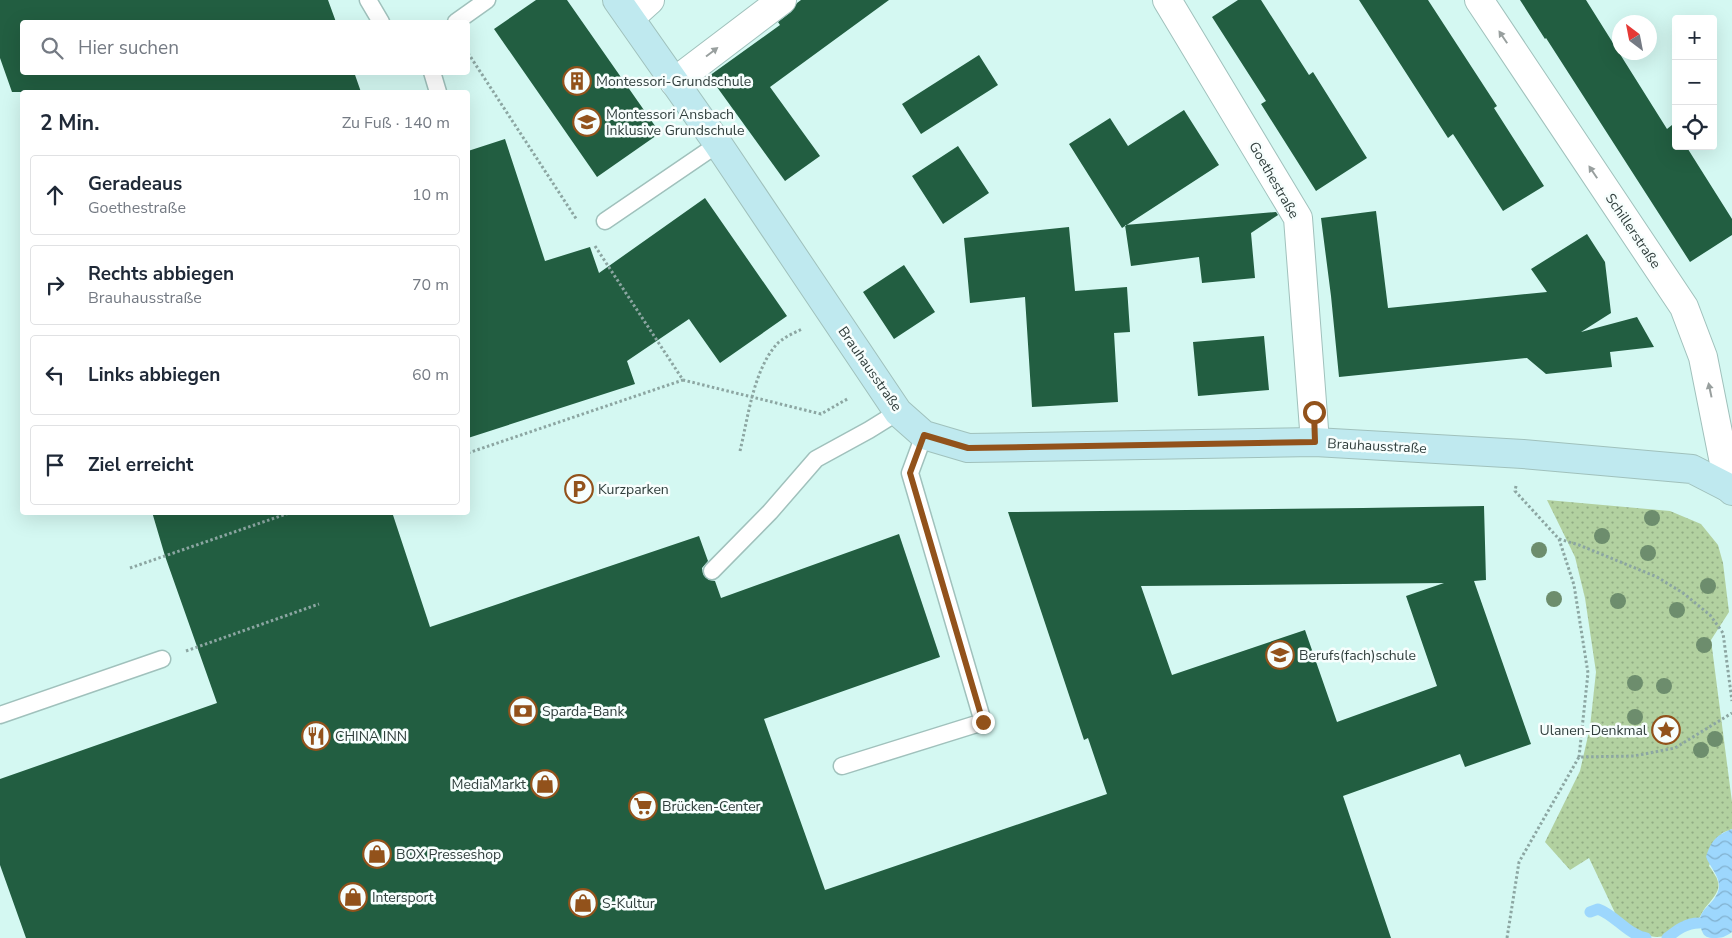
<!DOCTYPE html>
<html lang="de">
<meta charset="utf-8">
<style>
body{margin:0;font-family:"Nunito Sans",sans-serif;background:#f2f2f3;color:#1f2937}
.controls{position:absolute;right:15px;top:15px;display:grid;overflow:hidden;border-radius:5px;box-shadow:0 5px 20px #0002}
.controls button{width:45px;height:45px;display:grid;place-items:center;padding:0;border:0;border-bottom:1px solid #e0e1e3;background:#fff;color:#1f2937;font:25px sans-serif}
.compass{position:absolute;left:1612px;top:15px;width:45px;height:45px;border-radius:50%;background:#fff;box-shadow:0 5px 20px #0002;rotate:328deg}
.stop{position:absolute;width:15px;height:15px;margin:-11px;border:4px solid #92521b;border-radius:50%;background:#fff}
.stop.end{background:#92521b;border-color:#fff;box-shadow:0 1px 5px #0008}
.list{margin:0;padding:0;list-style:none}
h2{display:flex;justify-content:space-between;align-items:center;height:65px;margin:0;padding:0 20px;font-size:21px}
h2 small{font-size:16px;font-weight:400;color:#747a83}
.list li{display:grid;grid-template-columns:32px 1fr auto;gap:15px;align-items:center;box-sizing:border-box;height:80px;margin:0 10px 10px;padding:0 10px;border:1px solid #e0e1e3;border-radius:5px}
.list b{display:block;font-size:19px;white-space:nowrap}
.list p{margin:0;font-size:16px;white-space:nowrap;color:#747a83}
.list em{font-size:16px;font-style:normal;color:#747a83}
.icon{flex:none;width:28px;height:28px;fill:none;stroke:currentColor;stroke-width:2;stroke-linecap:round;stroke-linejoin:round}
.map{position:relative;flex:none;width:1732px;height:938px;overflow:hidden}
.search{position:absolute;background:#fff;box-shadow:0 5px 20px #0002;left:20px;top:20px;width:450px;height:55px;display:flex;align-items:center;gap:12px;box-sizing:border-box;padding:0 18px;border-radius:5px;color:#747a83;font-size:19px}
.panel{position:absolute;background:#fff;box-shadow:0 5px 20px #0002;left:20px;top:90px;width:450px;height:425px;border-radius:5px}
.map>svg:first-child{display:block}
.green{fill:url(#green-dots)}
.water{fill:url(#water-waves)}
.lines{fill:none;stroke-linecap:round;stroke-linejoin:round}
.stream{stroke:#9dd7fd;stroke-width:11}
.building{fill:#225e41;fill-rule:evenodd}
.service-casing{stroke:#a0c1bc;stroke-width:19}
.minor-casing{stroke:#a0c1bc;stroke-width:30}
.secondary-casing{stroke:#a0c1bc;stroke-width:30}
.path{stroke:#8ca6a2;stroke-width:3;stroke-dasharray:2.5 2.5;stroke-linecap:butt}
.service{stroke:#fff;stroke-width:16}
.minor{stroke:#fff;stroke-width:28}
.secondary{stroke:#bfe9ef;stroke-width:28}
.tree{fill:#6d8d6d}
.oneway{fill:#989f9e}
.route{stroke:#92521b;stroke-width:6}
.labels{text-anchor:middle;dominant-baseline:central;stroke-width:5;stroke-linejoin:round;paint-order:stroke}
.poi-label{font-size:14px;fill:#313f3d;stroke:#f7fefd;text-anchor:start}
.street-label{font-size:14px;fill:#313f3d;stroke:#f7fefd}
</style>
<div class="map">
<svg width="1732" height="938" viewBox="0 0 1732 938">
<defs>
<pattern id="green-dots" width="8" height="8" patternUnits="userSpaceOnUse" patternTransform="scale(1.25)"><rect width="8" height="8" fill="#b2d1a0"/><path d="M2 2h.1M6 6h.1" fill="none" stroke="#91ab84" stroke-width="1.8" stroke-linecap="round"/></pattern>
<pattern id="water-waves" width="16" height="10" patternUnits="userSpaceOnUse" patternTransform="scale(1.25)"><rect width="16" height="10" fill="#9dd7fd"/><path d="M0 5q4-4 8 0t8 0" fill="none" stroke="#81b0ce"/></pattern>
</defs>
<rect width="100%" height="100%" fill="#d4f8f2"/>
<path class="green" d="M1547,500l123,11 31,13 17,21 5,18 6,49 -18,28 21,162v27l-10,4 -13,33c15,20 11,24 -4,42 -3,4 -5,9 -8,14l-14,3 -16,11 -11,1 -14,-2 -16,-10 -9,-8 -28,-59 -19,12 -25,-28 35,-71 10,-44 6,-55 -11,-74 -10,-41z"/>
<path class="water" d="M1732,829v103c-7,5 -10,6 -18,6 -6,0 -10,-1 -12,-7 -10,-23 16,-25 17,-45 0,-11 -9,-19 -13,-29 5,-16 10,-22 26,-28z"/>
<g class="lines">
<path class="stream" d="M1590,912l8,-3c17,6 29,25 48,29
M1667,938c10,-8 19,-15 32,-15"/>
</g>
<path class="building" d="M0,0h328l8,22h-314v50h332l7,20h-349l-12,-34z
M536,0h31l93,133 -63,44 -103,-148z
M801,0h88l-119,87 50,69 -35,25 -76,-105 71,-51 -2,-3 13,-10 6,-9z
M1238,0h23l48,75 4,-3 54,86 -51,33 -55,-87 5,-3 -54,-84z
M1359,0h69l69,106 -3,2 50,78 -41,25 -50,-77 -5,4z
M1520,0h66l81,129 5,-4 4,6v15h10l46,73v16l-42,27 -144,-224 -1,1z
M979,55l19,30 -77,49 -19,-30z
M1184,110l35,55 -97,63 -53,-84 41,-26 18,28z
M505,139l40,122 45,-14 9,26 106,-75 82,118 -67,47 -31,-44 -62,42 8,23 -167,54v-287z
M958,146l31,47 -46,31 -31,-48z
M1376,211l12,97 159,-16 -16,-23 56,-35 18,28 6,51 -30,19 56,-15 17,30 -44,5 2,15 -66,7 -19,-16 -188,19 -8,-81 -10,-78z
M1276,212l2,3 -27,18 4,45 -53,5 -3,-26 -68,9 -6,-41z
M1069,227l6,64 52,-4 3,45 -16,1 4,69 -86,5 -7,-110 -55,6 -6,-65z
M904,265l31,47 -41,27 -31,-47z
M1264,336l5,54 -71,6 -5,-54z
M1484,506l2,74 -12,1 57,163 -66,23 -5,-13 -117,42 48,142h-1365l-26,-73v-86l217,-76 -52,-147 -13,-44h240l38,115 269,-91 9,25 -6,7 1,6 6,6 6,1 6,17 178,-64 41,123 -176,62 61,171 282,-96 -19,-56 -4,2 -76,-228 355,-4zM1444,583l-38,13 31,90 -100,36 -32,-92 -133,45 -31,-89z"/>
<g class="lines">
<defs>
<path id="service" d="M368,0l13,22
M456,22l31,-22
M432,72l6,20
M605,221l113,-77
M712,571l58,-59 46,-53 53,-29 29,-18
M0,715l162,-56
M842,766l141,-44 -73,-249 14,-38"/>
<path id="minor" d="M1167,0l131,218 17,224
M1479,0l205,307 19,50 26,131 3,-1
M630,18l20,-18
M674,82l108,-82"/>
<path id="secondary" d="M617,0l101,144 180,268 26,23 44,13 347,-6 208,12 169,15 37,19 3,3"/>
</defs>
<use href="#service" class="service-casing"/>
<use href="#minor" class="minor-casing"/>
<use href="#secondary" class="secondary-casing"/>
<path class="path" d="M468,53l109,167
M595,246l88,134 138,34 28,-16
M740,451c8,-33 13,-79 36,-106 6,-7 18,-12 26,-16
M468,453l215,-73
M1516,486l-1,5 44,48 15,46 14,88 -9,84
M1559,539l20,6 78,32 26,16 27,22 13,18 9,68
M130,568l162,-56
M186,651l133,-47
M1507,938l12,-76 60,-105 55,-1 41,-8 57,-35"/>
<use href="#service" class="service"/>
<use href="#minor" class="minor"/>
<use href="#secondary" class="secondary"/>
</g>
<g class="tree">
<circle cx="1652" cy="518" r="8"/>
<circle cx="1602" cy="536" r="8"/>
<circle cx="1539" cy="550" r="8"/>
<circle cx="1648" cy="553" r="8"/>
<circle cx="1708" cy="586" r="8"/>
<circle cx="1554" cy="599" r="8"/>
<circle cx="1618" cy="601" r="8"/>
<circle cx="1677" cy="610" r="8"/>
<circle cx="1704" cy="645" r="8"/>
<circle cx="1635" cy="683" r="8"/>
<circle cx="1664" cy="686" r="8"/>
<circle cx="1635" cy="717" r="8"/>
<circle cx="1715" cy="739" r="8"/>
<circle cx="1701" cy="750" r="8"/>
</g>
<defs><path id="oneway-solid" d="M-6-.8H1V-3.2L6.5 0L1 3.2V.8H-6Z" transform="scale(1.25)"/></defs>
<g class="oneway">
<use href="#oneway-solid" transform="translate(1503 37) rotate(-124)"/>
<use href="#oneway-solid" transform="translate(712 52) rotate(-37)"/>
<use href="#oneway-solid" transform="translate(1593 172) rotate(-124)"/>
<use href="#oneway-solid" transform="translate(1710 390) rotate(-102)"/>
</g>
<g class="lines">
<path class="route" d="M983,722l-73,-249 14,-38 44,13 347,-6 -1,-30"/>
</g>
<defs>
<symbol id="building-ring" viewBox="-11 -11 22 22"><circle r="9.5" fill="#f7fefd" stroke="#92521b" stroke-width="1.5"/><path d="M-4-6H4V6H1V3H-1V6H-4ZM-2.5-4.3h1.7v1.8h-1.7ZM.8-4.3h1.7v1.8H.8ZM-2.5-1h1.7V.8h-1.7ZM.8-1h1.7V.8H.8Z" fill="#92521b"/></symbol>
<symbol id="school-ring" viewBox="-11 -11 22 22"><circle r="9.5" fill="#f7fefd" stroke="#92521b" stroke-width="1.5"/><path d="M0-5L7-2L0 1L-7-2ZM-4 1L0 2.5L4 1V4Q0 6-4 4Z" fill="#92521b"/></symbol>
<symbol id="parking-ring" viewBox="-11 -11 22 22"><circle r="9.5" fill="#f7fefd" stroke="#92521b" stroke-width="1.5"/><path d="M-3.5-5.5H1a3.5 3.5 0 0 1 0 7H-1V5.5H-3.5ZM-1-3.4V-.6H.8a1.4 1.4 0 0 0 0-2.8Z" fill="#92521b"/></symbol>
<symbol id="bank-ring" viewBox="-11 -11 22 22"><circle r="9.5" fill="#f7fefd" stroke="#92521b" stroke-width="1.5"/><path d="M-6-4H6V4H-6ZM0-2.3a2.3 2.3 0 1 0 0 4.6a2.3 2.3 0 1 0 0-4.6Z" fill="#92521b"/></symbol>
<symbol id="sight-ring" viewBox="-11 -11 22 22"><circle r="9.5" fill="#f7fefd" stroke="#92521b" stroke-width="1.5"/><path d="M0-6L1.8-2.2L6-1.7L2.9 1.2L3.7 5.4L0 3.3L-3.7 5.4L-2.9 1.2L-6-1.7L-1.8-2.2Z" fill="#92521b"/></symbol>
<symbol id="restaurant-ring" viewBox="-11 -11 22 22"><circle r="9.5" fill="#f7fefd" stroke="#92521b" stroke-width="1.5"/><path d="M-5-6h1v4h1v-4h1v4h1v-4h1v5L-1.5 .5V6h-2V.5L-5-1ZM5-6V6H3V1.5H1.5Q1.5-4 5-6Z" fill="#92521b"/></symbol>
<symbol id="shop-ring" viewBox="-11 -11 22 22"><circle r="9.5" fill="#f7fefd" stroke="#92521b" stroke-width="1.5"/><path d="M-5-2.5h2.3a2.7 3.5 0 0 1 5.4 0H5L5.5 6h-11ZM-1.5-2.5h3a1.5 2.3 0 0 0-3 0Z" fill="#92521b"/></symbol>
<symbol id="supermarket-ring" viewBox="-11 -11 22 22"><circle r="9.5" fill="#f7fefd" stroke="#92521b" stroke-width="1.5"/><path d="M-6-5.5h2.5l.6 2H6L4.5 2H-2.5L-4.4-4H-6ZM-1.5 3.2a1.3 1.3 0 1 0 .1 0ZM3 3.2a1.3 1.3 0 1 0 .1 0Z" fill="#92521b"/></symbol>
</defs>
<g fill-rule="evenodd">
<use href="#building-ring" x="561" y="65" width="32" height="32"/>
<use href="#school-ring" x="571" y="106" width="32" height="32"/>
<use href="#parking-ring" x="563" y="473" width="32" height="32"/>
<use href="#school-ring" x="1264" y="639" width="32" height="32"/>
<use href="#bank-ring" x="507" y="695" width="32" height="32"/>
<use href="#sight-ring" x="1650" y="714" width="32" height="32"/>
<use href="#restaurant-ring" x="300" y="720" width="32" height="32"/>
<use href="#shop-ring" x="529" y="768" width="32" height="32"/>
<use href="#supermarket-ring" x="627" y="790" width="32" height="32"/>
<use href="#shop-ring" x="361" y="838" width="32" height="32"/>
<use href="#shop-ring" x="337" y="881" width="32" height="32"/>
<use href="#shop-ring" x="567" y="887" width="32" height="32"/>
</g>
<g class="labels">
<g class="poi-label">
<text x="596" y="81">Montessori-Grundschule</text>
<text x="606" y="114">Montessori Ansbach<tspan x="606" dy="16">Inklusive Grundschule</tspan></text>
<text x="598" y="489">Kurzparken</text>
<text x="1299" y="655">Berufs(fach)schule</text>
<text x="542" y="711">Sparda-Bank</text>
<text x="1647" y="730" text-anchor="end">Ulanen-Denkmal</text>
<text x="335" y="736">CHINA INN</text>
<text x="526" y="784" text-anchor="end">MediaMarkt</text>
<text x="662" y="806">Brücken-Center</text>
<text x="396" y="854">BOX Presseshop</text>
<text x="372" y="897">Intersport</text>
<text x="602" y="903">S-Kultur</text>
</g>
<g class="street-label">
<text transform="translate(1274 180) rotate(60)">Goethestraße</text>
<text transform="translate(1633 231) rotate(56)">Schillerstraße</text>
<text transform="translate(870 369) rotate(55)">Brauhausstraße</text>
<text transform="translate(1377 446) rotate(3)">Brauhausstraße</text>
</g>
</g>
</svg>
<div class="controls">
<button>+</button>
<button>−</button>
<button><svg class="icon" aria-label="locate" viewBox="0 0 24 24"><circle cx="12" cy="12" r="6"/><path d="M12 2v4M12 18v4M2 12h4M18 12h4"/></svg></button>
</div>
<svg class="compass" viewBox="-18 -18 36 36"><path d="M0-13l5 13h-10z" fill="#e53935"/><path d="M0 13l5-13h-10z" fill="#747a83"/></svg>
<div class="stop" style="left:1314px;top:412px"></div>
<div class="stop end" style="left:983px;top:722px"></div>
<div class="search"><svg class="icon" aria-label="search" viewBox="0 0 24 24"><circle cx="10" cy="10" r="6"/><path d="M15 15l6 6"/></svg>Hier suchen</div>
<section class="panel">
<h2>2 Min.<small>Zu Fuß · 140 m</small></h2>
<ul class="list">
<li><svg class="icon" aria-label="ahead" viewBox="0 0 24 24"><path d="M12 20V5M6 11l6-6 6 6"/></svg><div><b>Geradeaus</b><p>Goethestraße</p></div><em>10 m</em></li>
<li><svg class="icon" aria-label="right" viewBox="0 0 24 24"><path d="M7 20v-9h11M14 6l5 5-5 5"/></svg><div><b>Rechts abbiegen</b><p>Brauhausstraße</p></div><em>70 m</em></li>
<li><svg class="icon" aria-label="left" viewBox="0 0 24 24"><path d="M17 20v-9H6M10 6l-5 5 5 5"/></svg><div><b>Links abbiegen</b></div><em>60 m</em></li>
<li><svg class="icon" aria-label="arrive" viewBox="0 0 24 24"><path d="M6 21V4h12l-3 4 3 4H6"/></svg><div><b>Ziel erreicht</b></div></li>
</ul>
</section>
</div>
